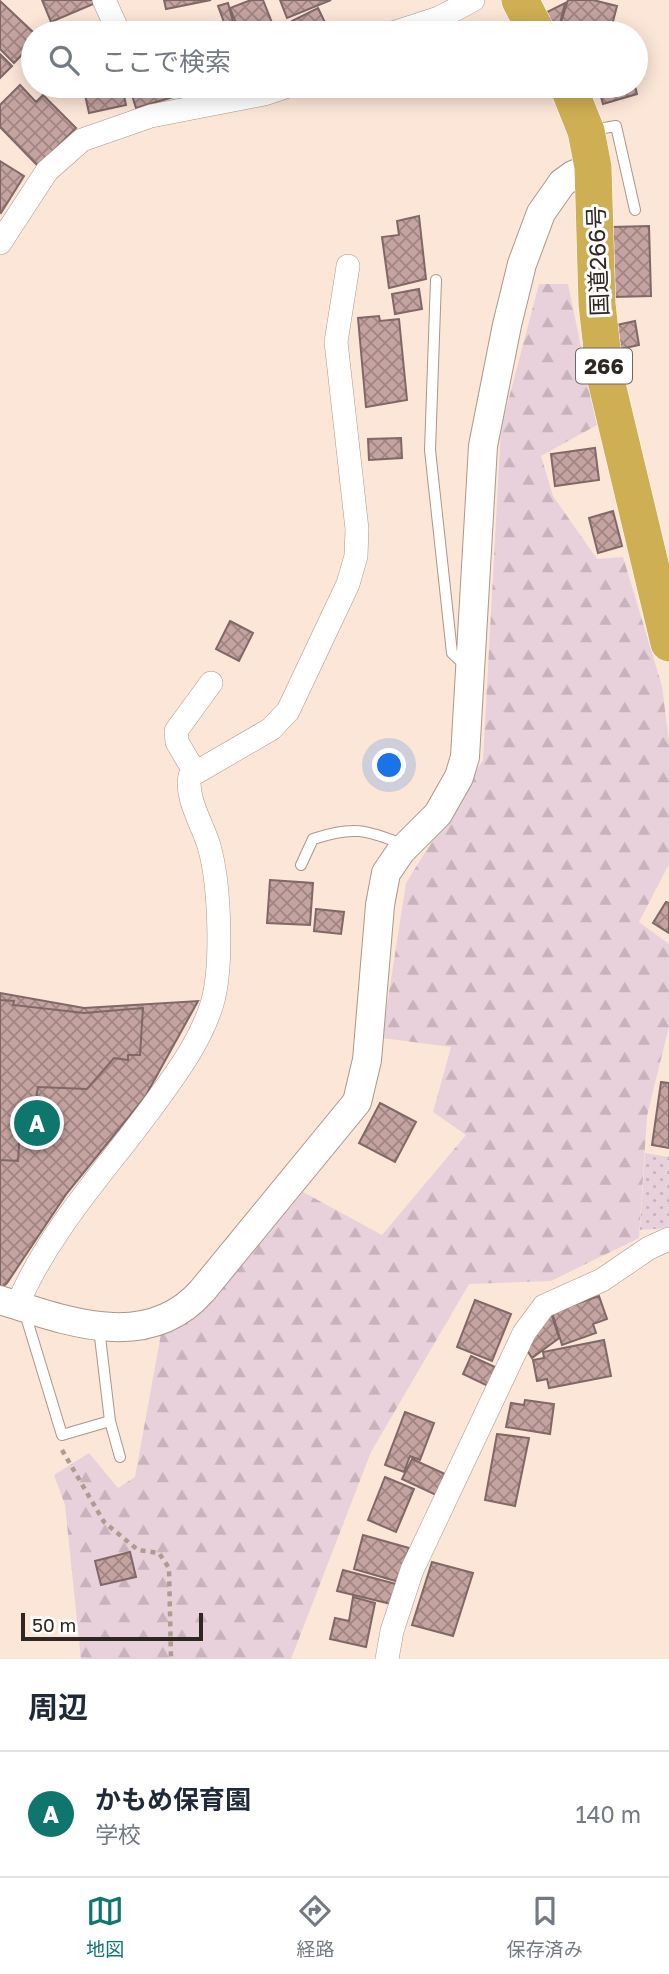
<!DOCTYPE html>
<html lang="ja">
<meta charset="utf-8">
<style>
body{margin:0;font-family:"Golos Text","Noto Sans JP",sans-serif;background:#f6f6f7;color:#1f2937}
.scale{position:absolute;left:21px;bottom:18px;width:182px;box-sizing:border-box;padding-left:7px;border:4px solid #2f2721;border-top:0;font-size:19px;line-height:24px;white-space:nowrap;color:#2f2721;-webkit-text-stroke:5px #fff;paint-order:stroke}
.you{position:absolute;left:390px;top:766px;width:24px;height:24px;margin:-18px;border:5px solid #fff;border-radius:50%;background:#1a73e8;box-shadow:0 0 0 10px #1a73e833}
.badge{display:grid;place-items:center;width:46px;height:46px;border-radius:50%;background:#0f766e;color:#fff;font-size:23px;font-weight:700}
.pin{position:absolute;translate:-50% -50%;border:4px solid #fff;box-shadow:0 2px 7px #0006}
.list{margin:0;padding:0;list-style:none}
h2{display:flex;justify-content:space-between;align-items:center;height:91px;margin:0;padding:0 28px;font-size:30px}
h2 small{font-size:23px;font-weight:400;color:#747a83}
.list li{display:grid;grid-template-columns:46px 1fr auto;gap:21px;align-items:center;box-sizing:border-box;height:126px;padding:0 28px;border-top:2px solid #e0e1e3}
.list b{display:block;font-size:26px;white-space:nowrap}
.list p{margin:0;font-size:23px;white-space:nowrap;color:#747a83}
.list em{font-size:23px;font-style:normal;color:#747a83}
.icon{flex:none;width:38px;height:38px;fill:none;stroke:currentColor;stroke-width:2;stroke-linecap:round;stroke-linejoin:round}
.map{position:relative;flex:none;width:669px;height:1659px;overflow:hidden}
.search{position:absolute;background:#fff;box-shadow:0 4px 18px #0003;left:21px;right:21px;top:21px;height:77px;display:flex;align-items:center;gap:18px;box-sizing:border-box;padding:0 24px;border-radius:38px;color:#747a83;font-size:26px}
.sheet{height:217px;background:#fff}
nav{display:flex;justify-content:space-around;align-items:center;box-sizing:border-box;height:98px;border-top:2px solid #e0e1e3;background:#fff;font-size:19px;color:#747a83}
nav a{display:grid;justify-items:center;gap:4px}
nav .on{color:#0f766e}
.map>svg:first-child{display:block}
.grass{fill:url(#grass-dots)}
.forest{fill:url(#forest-firs)}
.building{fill:url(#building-cross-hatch);stroke:#7f6866;stroke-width:2}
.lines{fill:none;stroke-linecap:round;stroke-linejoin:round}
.service-casing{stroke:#ab978a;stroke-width:12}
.minor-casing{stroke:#ab978a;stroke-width:24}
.tertiary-casing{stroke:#ab978a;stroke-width:30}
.trunk-casing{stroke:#fff;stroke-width:38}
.path{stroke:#ac9c91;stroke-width:4.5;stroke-dasharray:5 5;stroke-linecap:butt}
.service{stroke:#fff;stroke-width:10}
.minor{stroke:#fff;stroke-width:23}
.tertiary{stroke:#fff;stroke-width:28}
.trunk{stroke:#cfaf54;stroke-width:37}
.labels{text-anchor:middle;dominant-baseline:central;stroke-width:6;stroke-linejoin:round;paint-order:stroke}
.shield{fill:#fff;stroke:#6d6864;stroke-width:2}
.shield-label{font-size:21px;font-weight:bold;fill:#2f2721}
.street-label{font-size:23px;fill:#2f2721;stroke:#fff}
</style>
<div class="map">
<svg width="669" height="1659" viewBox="0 0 669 1659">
<defs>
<pattern id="grass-dots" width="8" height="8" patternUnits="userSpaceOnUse" patternTransform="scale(1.75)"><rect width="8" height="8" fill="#e9d1db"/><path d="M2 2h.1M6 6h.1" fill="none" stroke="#c8b3bc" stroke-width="1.8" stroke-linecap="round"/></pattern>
<pattern id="forest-firs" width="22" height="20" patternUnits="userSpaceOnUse" patternTransform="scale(1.75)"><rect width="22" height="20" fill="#e9d1db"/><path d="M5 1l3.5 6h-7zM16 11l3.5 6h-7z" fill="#c8b3bc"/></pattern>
<pattern id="building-cross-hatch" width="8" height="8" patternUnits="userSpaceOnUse" patternTransform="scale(1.75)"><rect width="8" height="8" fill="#c5a3a1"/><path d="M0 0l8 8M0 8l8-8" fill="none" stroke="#a08583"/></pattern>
</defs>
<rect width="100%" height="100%" fill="#fce6d8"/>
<path class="grass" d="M645,1153l24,4v71l-29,2z"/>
<path class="forest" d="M539,284h29l29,141 -56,31 12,40 44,63 26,-2 39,129 7,57v121l-30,58 30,22v82l-22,90 -8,122 -88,43 -82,3 -98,168 -80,207h-210l-16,-154 -11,-30 35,-22 29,35 17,-11 26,-143 47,-29 95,-113 79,43 84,-100 -33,-23 18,-65 -69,-9 24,-155 77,-123 18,-332z"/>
<path class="building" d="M42,0h55l1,2 -47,20z
M164,0h47l-45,9z
M251,0h12l13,33h-36l-10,-25z
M280,0h51l-44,18z
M568,0h25l24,6 -7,27 -52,-1z
M0,1l34,32 -1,10 -19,20 -14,-14z
M228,3l8,30h-8l-10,-27z
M565,3l-7,29 -15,-18z
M318,8l12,25h-32l-6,-12z
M0,54l12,12 -12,12z
M20,85l16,17 7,-7 33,33 -38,38 -38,-39v-22z
M83,86h39l4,19 -37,8z
M129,86h40l4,11 -37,11z
M598,86h37l2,8 -34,10z
M0,161l24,15 -23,37 -1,-1z
M419,216l7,63 -37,9 -7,-51 17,-2 -2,-14z
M649,226l2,70 -37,1 -2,-70z
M419,289l3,20 -27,5 -3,-20z
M379,316l1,5 19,-2 8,81 -41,7 -8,-89z
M635,321l4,24 -23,5 -4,-24z
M401,438l1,20 -33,2 -1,-21z
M595,448l4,32 -44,6 -4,-32z
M613,511l9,35 -24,7 -9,-35z
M230,621l23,12 -14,28 -23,-12z
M270,880l43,3 -3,42 -43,-2z
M666,902l3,1v30l-16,-10z
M316,909l28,3 -3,22 -27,-3z
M0,993l84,15 114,-7 -53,96 -78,96 -60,90 -7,6z
M0,1000l14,1 -1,4 71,8 59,-5 -3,47h-12v5l-14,-2 -27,31 -49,-2 -2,12 -15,14 -3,48 -18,-1z
M661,1082l8,1v65l-17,-3z
M380,1103l36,19 -21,40 -36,-19z
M599,1296l8,23 -14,5 3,9 -34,12 -10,-33z
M475,1300l36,14 -19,47 -35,-14z
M551,1313l8,25 -27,20 -9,-14z
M604,1340l7,36 -62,12 -2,-9 -10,2 -4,-21 11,-2 -1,-6z
M471,1356l26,12 -9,18 -25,-12z
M525,1400l29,4 -4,30 -44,-7 5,-24 13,2z
M405,1412l29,11 -14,37 -10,-4 -6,16 -19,-7z
M497,1434l32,4 -14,68 -30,-6z
M412,1459l33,15 -9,21 -34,-16z
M385,1477l29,12 -18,43 -28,-12z
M363,1535l46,13 -10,34 -45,-13z
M130,1552l6,25 -35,8 -6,-24z
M432,1562l41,11 -20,63 -41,-11z
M343,1570l53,14 -5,20 -54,-13z
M353,1597l22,6 -9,44 -36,-8 5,-21 14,3z"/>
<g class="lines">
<defs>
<path id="service" d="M592,130l24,-4 19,84
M436,280l-6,170 22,203 13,12
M301,865l12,-26c39,-13 53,-10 91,6
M27,1320l35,115 48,-14 -10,-84
M110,1421l10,36"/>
<path id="minor" d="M104,0l15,33
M393,33l46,-15 34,-18
M0,243l47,-72 35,-31 69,-24 113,-22 24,-8
M194,771l-17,-29 -1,-11 35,-48
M17,1306c32,-78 95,-142 143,-210 21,-29 41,-57 52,-92 11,-37 8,-120 -3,-158 -6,-21 -24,-48 -19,-70l81,-47 17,-18 60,-127 8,-28 1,-27 -21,-187 12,-76
M387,1659l5,-28 20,-61 112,-237 20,-27 58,-26 47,-32 20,-9"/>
<path id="tertiary" d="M0,1300c67,21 147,53 202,-9l155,-189 10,-42 13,-155 6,-32 15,-22 37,-37 21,-37 6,-20 18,-311 24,-121 15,-61 19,-51 21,-30 11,-8 20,-8"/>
<path id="trunk" d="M520,0l17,33
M568,86l18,45 7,36 4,137 8,72 64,267"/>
</defs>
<use href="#service" class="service-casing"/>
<use href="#minor" class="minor-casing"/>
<use href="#tertiary" class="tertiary-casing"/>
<use href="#trunk" class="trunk-casing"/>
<path class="path" d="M62,1450l42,72 34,28 21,3 10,15 2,91"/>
<use href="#service" class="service"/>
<use href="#minor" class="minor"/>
<use href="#tertiary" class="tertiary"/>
<use href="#trunk" class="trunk"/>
</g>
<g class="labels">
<rect class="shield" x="576" y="348.5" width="56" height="35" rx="5"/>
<g class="shield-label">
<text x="604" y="366">266</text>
</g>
<g class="street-label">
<text transform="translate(597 261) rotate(-92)">国道266号</text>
</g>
</g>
</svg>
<div class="scale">50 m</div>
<div class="you"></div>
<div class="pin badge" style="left:37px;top:1123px">A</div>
<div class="search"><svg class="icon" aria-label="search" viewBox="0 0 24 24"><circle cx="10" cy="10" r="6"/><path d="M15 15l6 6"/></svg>ここで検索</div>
</div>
<section class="sheet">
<h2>周辺<small></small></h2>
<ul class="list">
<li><span class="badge">A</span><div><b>かもめ保育園</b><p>学校</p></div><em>140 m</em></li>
</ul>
</section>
<nav>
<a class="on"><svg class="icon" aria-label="map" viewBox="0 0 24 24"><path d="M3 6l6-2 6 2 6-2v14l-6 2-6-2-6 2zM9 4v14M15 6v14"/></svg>地図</a>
<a><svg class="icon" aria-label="directions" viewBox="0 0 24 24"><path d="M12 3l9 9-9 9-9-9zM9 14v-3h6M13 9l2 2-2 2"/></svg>経路</a>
<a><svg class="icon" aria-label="saved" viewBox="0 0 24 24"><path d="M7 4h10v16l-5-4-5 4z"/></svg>保存済み</a>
</nav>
